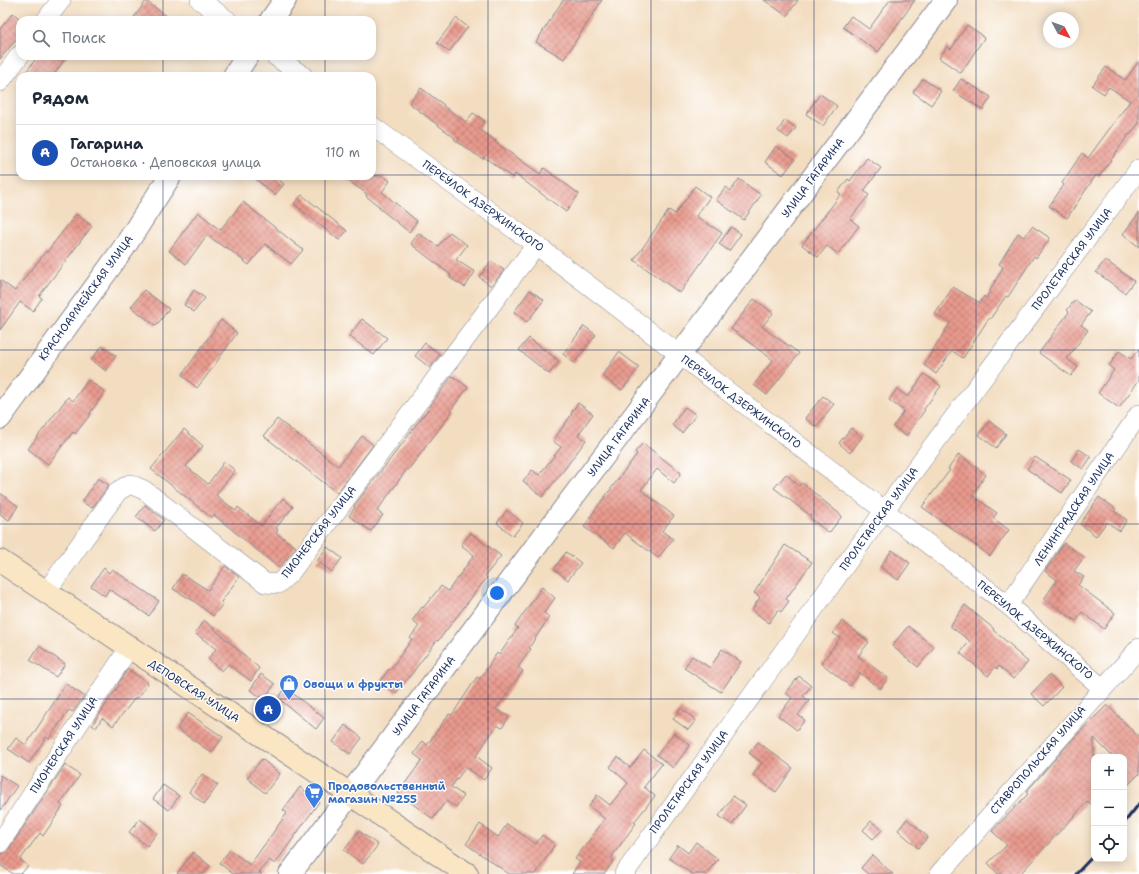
<!DOCTYPE html>
<html lang="ru">
<meta charset="utf-8">
<style>
body{margin:0;font-family:"Shantell Sans",sans-serif;background:#f6f6f7;color:#1f2937}
.controls{position:absolute;right:12px;bottom:12px;display:grid;overflow:hidden;border-radius:8px;box-shadow:0 2px 10px #0003}
.controls button{width:36px;height:36px;display:grid;place-items:center;padding:0;border:0;border-bottom:1px solid #e0e1e3;background:#fff;color:#1f2937;font:20px sans-serif}
.compass{position:absolute;left:1043px;top:12px;width:36px;height:36px;border-radius:50%;background:#fff;box-shadow:0 2px 10px #0003;rotate:131deg}
.you{position:absolute;left:497px;top:593px;width:14px;height:14px;margin:-10px;border:3px solid #fff;border-radius:50%;background:#1a73e8;box-shadow:0 0 0 6px #1a73e833}
.badge{display:grid;place-items:center;width:26px;height:26px;border-radius:50%;background:#c8321e;color:#fff;font-size:13px;font-weight:700}
.pin{position:absolute;translate:-50% -50%;border:2px solid #fff;box-shadow:0 1px 4px #0006}
.list{margin:0;padding:0;list-style:none}
h2{display:flex;justify-content:space-between;align-items:center;height:52px;margin:0;padding:0 16px;font-size:17px}
h2 small{font-size:13px;font-weight:400;color:#747a83}
.list li{display:grid;grid-template-columns:26px 1fr auto;gap:12px;align-items:center;box-sizing:border-box;height:56px;padding:0 16px;border-top:1px solid #e0e1e3}
.list b{display:block;font-size:15px;white-space:nowrap}
.list p{margin:0;font-size:13px;white-space:nowrap;color:#747a83}
.list em{font-size:13px;font-style:normal;color:#747a83}
.icon{flex:none;width:22px;height:22px;fill:none;stroke:currentColor;stroke-width:2;stroke-linecap:round;stroke-linejoin:round}
.map{position:relative;flex:none;width:1139px;height:874px;overflow:hidden}
.search{position:absolute;background:#fff;box-shadow:0 2px 10px #0003;left:16px;top:16px;width:360px;height:44px;display:flex;align-items:center;gap:10px;box-sizing:border-box;padding:0 14px;border-radius:12px;color:#747a83;font-size:15px}
.panel{position:absolute;background:#fff;box-shadow:0 2px 10px #0003;left:16px;top:72px;width:360px;height:108px;border-radius:12px}
.map>svg:first-child{display:block}
.building{fill:url(#building-cross-hatch)}
.lines{fill:none;stroke-linecap:round;stroke-linejoin:round}
.minor-casing{stroke:#87868f;stroke-width:20}
.tertiary-casing{stroke:#87868f;stroke-width:24}
.secondary-casing{stroke:#87868f;stroke-width:24}
.minor{stroke:#fff;stroke-width:19}
.tertiary{stroke:#fff;stroke-width:22}
.secondary{stroke:#fbe6c4;stroke-width:22}
.rail{stroke:#1b2f5e;stroke-width:3}
.grid{fill:none;stroke:#1b2f5e;stroke-width:1;stroke-opacity:0.55}
.labels{text-anchor:middle;dominant-baseline:central;stroke-width:3;stroke-linejoin:round;paint-order:stroke}
.street-label{font-size:11px;fill:#1b2f5e;stroke:#fff}
.shop-label{font-size:11px;font-weight:bold;fill:#366cbe;stroke:#fff;text-anchor:start}
</style>
<div class="map">
<svg width="1139" height="874" viewBox="0 0 1139 874">
<defs>
<pattern id="building-cross-hatch" width="8" height="8" patternUnits="userSpaceOnUse"><rect width="8" height="8" fill="#e99a8d"/><path d="M0 0l8 8M0 8l8-8" fill="none" stroke="#bc7e76"/></pattern>
</defs>
<rect width="100%" height="100%" fill="#fff"/>
<filter id="ink" filterUnits="userSpaceOnUse"><feTurbulence type="fractalNoise" baseFrequency=".025" numOctaves="2"/><feDisplacementMap in="SourceGraphic" scale="8" xChannelSelector="R" yChannelSelector="G"/><feConvolveMatrix kernelMatrix="1 2 1 2 8 2 1 2 1" color-interpolation-filters="sRGB"/></filter>
<filter id="wash" filterUnits="userSpaceOnUse"><feTurbulence type="fractalNoise" baseFrequency=".012" numOctaves="4" result="noise"/><feDisplacementMap in="SourceGraphic" scale="16" xChannelSelector="R" yChannelSelector="G"/><feGaussianBlur stdDeviation="0.9" result="paint"/><feColorMatrix in="noise" values="0 0 0 0 0 0 0 0 0 0 0 0 0 0 0 0 0 1.4 0 .05"/><feComposite in="paint" operator="in"/></filter>
<g filter="url(#wash)">
<rect width="100%" height="100%" fill="#f3ddc0"/>
<g id="blocks">
<path class="building" d="M563,0h39l-38,59 -28,-17z
M764,0h34l-11,16z
M890,0h25l-37,52 -35,-25 8,-11 18,13z
M146,1l26,19h-40z
M13,13l7,6v16l-20,24v-30z
M456,18l12,9 -19,25 -12,-9z
M967,25l15,10 -1,1 3,2 -23,35 -22,-15 8,-12 4,3z
M38,56h29l-14,20h-30z
M1139,61v62l-9,12 -1,-1 -30,43 -3,-2 -29,43 -18,-12 15,-21 -2,-2 20,-30 6,5 42,-57 -21,-14 -5,7 -12,-8 14,-19 19,13z
M923,79l18,12 -10,14 -18,-13z
M961,79l30,18 -8,13 -30,-19z
M421,88l23,17 -1,1 23,16 7,-9 12,8 -6,8 17,12 -1,1 45,32 4,-6 35,26 -13,18 -51,-38 -2,4 -29,-21 -1,2 -17,-11 -12,-9 1,-1 -46,-35z
M820,94l17,12 -14,20 -17,-12z
M785,120l11,8 -8,10 -10,-7z
M776,146l19,13 -12,16 -18,-13z
M867,158l14,10 -17,23 5,4 -19,24 9,7 -21,28 -11,-8 -9,11 -16,-12 39,-51 -3,-2 10,-13 2,2z
M252,176h22l10,8 -9,11z
M342,176h41l7,5 -8,11 35,29 -8,11 -30,-24 1,-1 -14,-11 1,-2z
M739,179l22,16 -17,25 -28,-20 10,-13 5,4z
M695,186l15,11 -14,19 26,17 -42,60 -46,-33 35,-50 6,4z
M302,195l45,36 -8,9 -45,-36z
M243,202l60,48 -12,14 -26,-20 -16,21 -23,-18 -1,1 -18,-13 -21,29 -17,-13 29,-39 22,18z
M1139,213v34l-16,-13z
M76,214l16,12 -53,70 3,2 -9,13 -13,-9 -20,28v-50l15,11 15,-20v1l16,-21 1,1z
M1032,226l18,12 -14,20 -2,-2 -26,41 -2,-1 -16,23 -1,-1 -26,40 -11,-7 -16,23 -12,-9 26,-42 -15,-9 18,-27 27,16 4,-7 2,2 17,-31 -4,-3 19,-31 6,4z
M731,227l10,7 -12,17 -10,-7z
M450,232l17,13 -11,15 19,12 -10,15 -15,-9 1,-3 -40,-31 7,-11 20,13z
M1105,260l29,21 -9,12 -29,-21z
M491,261l13,9 -13,16 -12,-9z
M144,290l25,19 -13,17 -25,-19z
M194,290l11,8 -11,14 -10,-7z
M530,290l14,10 -17,22 -13,-10z
M754,299l19,14 -11,14 37,26 -32,42 -13,-10 19,-25 -42,-31z
M1075,300l16,12 -10,13 7,5 -21,29 11,8 -7,9 -32,-23 30,-41 -2,-2z
M362,319l25,19 -13,17 -25,-19z
M221,320l16,13 -26,37 -14,18 -15,-13z
M584,326l12,9 -22,28 -11,-9z
M529,338l30,23 -10,13 -30,-24z
M425,343l15,11 -10,14 -15,-12z
M102,346l14,10 -10,15 -15,-11z
M1139,349v31l-20,28 -21,-15 16,-23 -5,-4 10,-15 12,8z
M619,352l20,15 -17,23 -20,-14z
M924,374l17,12 -17,23 1,1 -19,26 -13,-9 11,-16 -15,-11 8,-11 11,8z
M452,376l16,11 -17,23 1,2 -44,58 -1,-1 -30,42 6,4 -12,16 -22,-15 6,-9 -1,-1 55,-71h-1l18,-23z
M88,380l17,12 -15,21 1,1 -16,20 -2,-2 -25,32 -20,-15 40,-52 5,4z
M823,396l11,8 -18,23 -11,-9z
M578,403l15,11 -15,21 8,5 -22,30 -22,27 -19,-16 9,-11 7,5 22,-28 -8,-6 19,-27 -1,-1z
M685,407l11,8 -14,18 -10,-8z
M277,419l61,47 24,-30 11,9 -36,48 -73,-57z
M989,421l17,13 -10,14 -17,-13z
M851,428l11,9 -12,16 -11,-10z
M184,429l19,17 -17,20 22,18 16,-22 11,8 -19,25 20,16 2,-4 23,19 22,-28 10,9 -17,21 2,2 -2,3 20,14 -17,21 -65,-53 -2,3 -61,-49z
M643,443l38,30 -7,10 -17,-14 -16,21 33,26 -12,15 11,8 -15,19 -33,-25 -11,15 -30,-21 11,-17 42,-56 -2,-2z
M1079,449l12,8 -8,12 -12,-8z
M959,454l27,21 -14,20 25,18 -4,5 16,12 -19,26 -68,-49 28,-37 -2,-1z
M1035,457l36,23 -9,13 -35,-24z
M786,474l13,12 3,-3 40,33 -13,17 -19,-15 1,-2 -37,-28z
M98,478l11,7 -17,23 -10,-6z
M0,493l18,13 -9,14 -9,-6z
M1099,497l17,12 -2,2 13,9 -7,11 -13,-9 -11,14 -16,-12z
M145,505l19,15 -9,11 -19,-14z
M507,510l16,13 -10,13 -16,-13z
M471,533l30,23 -16,20 2,2 -6,7 -43,56 -1,-1 -27,36 -14,17 -16,-12 9,-12 1,1 22,-31 -2,-1 9,-12 -7,-5 10,-14 1,1 18,-22 7,5 26,-36 -13,-10z
M1064,543l20,14 -10,14 10,6 -6,8 37,28 -11,16 -22,-17 -6,9 -32,-22 13,-19 -12,-9z
M785,545l27,17 -26,37 3,2 -8,11 -3,-2 -9,13 -17,-13 8,-13 -6,-4z
M327,547l15,11 -10,14 -15,-11z
M892,550l18,13 -12,17 -18,-13z
M566,552l15,11 -13,17 -14,-11z
M225,566l14,11 -18,25 2,2 -10,12 -19,-15 -21,-12 9,-15 26,16z
M104,568l5,5 3,-4 47,32 -10,15 -40,-27 -4,7 -14,-10z
M542,587l13,11 -11,15 5,4 -20,31 2,1 -13,18 5,4 -27,38 13,8 -7,11 -5,-3 -21,31 16,12 -8,12 -18,-13 -15,20 13,9 -8,11 -10,-6 -13,18 -35,-26 24,-33 -8,-6 9,-13 4,4 22,-31 3,1 25,-38 3,2 17,-26 2,2 19,-27 -3,-2z
M965,605l29,24 -1,1 21,18 -1,1 15,13 -15,17 -14,-13 -2,3 -2,-2 -7,9 -28,-23 10,-12 -20,-15z
M204,620l55,48 -8,13 -23,-17 -6,7 -14,-12 8,-10 -21,-16z
M842,621l27,21 -11,14 30,22 -8,11 -20,-16 -10,13 -29,-23 19,-25 -7,-5z
M908,626l26,21 -16,20 -26,-21z
M39,646l26,18 -9,13 -26,-17z
M722,649l19,13 -20,30 -37,-24 8,-12 18,12z
M128,669l20,14 -10,15 -2,-1 -23,29 -11,-8 -6,10 -4,-3 27,-40 -1,-1z
M261,674l14,10 -11,15 -14,-9z
M1049,675l13,12 -18,19 -13,-12z
M799,676l12,10 -8,10 6,5 -11,14 7,5 -8,10 -19,-14 14,-18 -6,-5z
M66,684l18,12 -11,16 -4,-2 -20,29 -3,-2 -17,26 -21,-14 8,-11 10,7z
M286,688l38,30 -8,11 -38,-31z
M1107,705l32,32v37l-15,15v-32h-11l-19,-19v69l-6,-6 -68,73h-22l-10,-11 19,-18 -15,-14 36,-37 -2,-2 46,-52z
M681,708l15,12 -8,10 -15,-11z
M188,713l35,24 -11,16 -35,-24z
M345,725l17,13 -12,16 -17,-12z
M674,733l16,12 -17,23 -16,-13z
M758,742l35,26 -17,24 -23,-17 9,-12 -13,-10z
M644,750l18,14 -18,23 11,9 -21,26 2,1 -25,35 3,2 -10,14h-32l8,-12 -5,-3 30,-40 -16,-13 8,-11 13,10 18,-22 -18,-16 8,-10 12,11z
M262,759l18,15 -15,19 -18,-15z
M65,765l15,10 -20,29 3,2 -20,30 -3,-3 -20,27 8,6 -7,8h-8l-13,-9v-11l5,-1 4,-4z
M202,774l16,11 -14,19 -15,-12z
M0,775l17,11 -17,25z
M163,785l16,11 -10,14 -16,-11z
M300,787l19,15 -44,62 -6,-4 -10,12 3,2h-29l-14,-11 11,-13 20,15 37,-52 -4,-3z
M733,796l13,9 -14,20 -13,-9z
M140,819l17,14 -10,13 -18,-14z
M907,819l21,18 -10,11 -20,-18z
M871,821l11,9 -9,9 -10,-9z
M480,824l18,13 9,-13 29,20 6,-9 13,9 -19,30h-27l-43,-30z
M359,831l19,14 -15,19 -19,-14z
M696,842l22,17 -12,15h-14l-23,-16 9,-13 10,8z
M193,852l17,14 -6,8h-27z
M872,855l21,19h-25l-7,-6z"/>
</g>
</g>
<g filter="url(#ink)">
<use href="#blocks" fill-opacity="0" stroke="#87868f" stroke-width="1"/>
<g class="lines">
<defs>
<path id="minor" d="M200,0l27,20
M46,20l15,-20
M275,56l28,20
M0,82l20,-27
M372,126l164,119 472,360 94,83
M46,592l72,-101 12,-7 14,6 121,93 13,1 12,-11 246,-328
M1008,605l131,-191
M0,843l129,-195
M624,874l260,-363 255,-342
M939,874l200,-226"/>
<path id="tertiary" d="M271,20l14,-20
M234,76l13,-20
M0,418l123,-169 47,-73
M290,874l656,-874"/>
<path id="secondary" d="M0,561l350,233 117,80"/>
</defs>
<use href="#minor" class="minor-casing"/>
<use href="#tertiary" class="tertiary-casing"/>
<use href="#secondary" class="secondary-casing"/>
<use href="#minor" class="minor"/>
<use href="#tertiary" class="tertiary"/>
<use href="#secondary" class="secondary"/>
<path class="rail" d="M1124,823l15,-19
M1076,874l18,-19"/>
</g>
</g>
<path class="grid" d="M163,0v20M325,0v20M488,0v874M651,0v874M814,0v874M976,0v874M163,56v20M325,56v20M0,175h20M372,175h767M163,176v698M325,176v698M0,350h1139M0,524h1139M0,699h1139"/>
<defs>
<symbol id="shop-pin" viewBox="-11 -11 22 30"><path d="M0 17L-7.5 6A9.5 9.5 0 1 1 7.5 6Z" fill="#3f7fe0" stroke="#fff"/><path d="M-5-2.5h2.3a2.7 3.5 0 0 1 5.4 0H5L5.5 6h-11ZM-1.5-2.5h3a1.5 2.3 0 0 0-3 0Z" fill="#fff"/></symbol>
<symbol id="supermarket-pin" viewBox="-11 -11 22 30"><path d="M0 17L-7.5 6A9.5 9.5 0 1 1 7.5 6Z" fill="#3f7fe0" stroke="#fff"/><path d="M-6-5.5h2.5l.6 2H6L4.5 2H-2.5L-4.4-4H-6ZM-1.5 3.2a1.3 1.3 0 1 0 .1 0ZM3 3.2a1.3 1.3 0 1 0 .1 0Z" fill="#fff"/></symbol>
</defs>
<g fill-rule="evenodd">
<use href="#shop-pin" x="278" y="673" width="22" height="30"/>
<use href="#supermarket-pin" x="303" y="781" width="22" height="30"/>
</g>
<g class="labels">
<g class="street-label">
<text transform="translate(813 178) rotate(-53)">УЛИЦА ГАГАРИНА</text>
<text transform="translate(483 206) rotate(36)">ПЕРЕУЛОК ДЗЕРЖИНСКОГО</text>
<text transform="translate(1072 259) rotate(-53)">ПРОЛЕТАРСКАЯ УЛИЦА</text>
<text transform="translate(86 298) rotate(-54)">КРАСНОАРМЕЙСКАЯ УЛИЦА</text>
<text transform="translate(741 402) rotate(37)">ПЕРЕУЛОК ДЗЕРЖИНСКОГО</text>
<text transform="translate(619 437) rotate(-53)">УЛИЦА ГАГАРИНА</text>
<text transform="translate(1074 509) rotate(-56)">ЛЕНИНГРАДСКАЯ УЛИЦА</text>
<text transform="translate(879 519) rotate(-54)">ПРОЛЕТАРСКАЯ УЛИЦА</text>
<text transform="translate(319 532) rotate(-52)">ПИОНЕРСКАЯ УЛИЦА</text>
<text transform="translate(1035 630) rotate(40)">ПЕРЕУЛОК ДЗЕРЖИНСКОГО</text>
<text transform="translate(194 691) rotate(33)">ДЕПОВСКАЯ УЛИЦА</text>
<text transform="translate(424 696) rotate(-53)">УЛИЦА ГАГАРИНА</text>
<text transform="translate(64 745) rotate(-57)">ПИОНЕРСКАЯ УЛИЦА</text>
<text transform="translate(1038 760) rotate(-49)">СТАВРОПОЛЬСКАЯ УЛИЦА</text>
<text transform="translate(689 782) rotate(-54)">ПРОЛЕТАРСКАЯ УЛИЦА</text>
</g>
<g class="shop-label">
<text x="303" y="684">Овощи и фрукты</text>
<text x="328" y="786">Продовольственный<tspan x="328" dy="13">магазин №255</tspan></text>
</g>
</g>
</svg>
<div class="controls">
<button>+</button>
<button>−</button>
<button><svg class="icon" aria-label="locate" viewBox="0 0 24 24"><circle cx="12" cy="12" r="6"/><path d="M12 2v4M12 18v4M2 12h4M18 12h4"/></svg></button>
</div>
<svg class="compass" viewBox="-18 -18 36 36"><path d="M0-13l5 13h-10z" fill="#e53935"/><path d="M0 13l5-13h-10z" fill="#747a83"/></svg>
<div class="you"></div>
<div class="pin badge" style="left:268px;top:709px;background:#1a4fb4">A</div>
<div class="search"><svg class="icon" aria-label="search" viewBox="0 0 24 24"><circle cx="10" cy="10" r="6"/><path d="M15 15l6 6"/></svg>Поиск</div>
<section class="panel">
<h2>Рядом<small></small></h2>
<ul class="list">
<li><span class="badge" style="background:#1a4fb4">A</span><div><b>Гагарина</b><p>Остановка · Деповская улица</p></div><em>110 m</em></li>
</ul>
</section>
</div>
